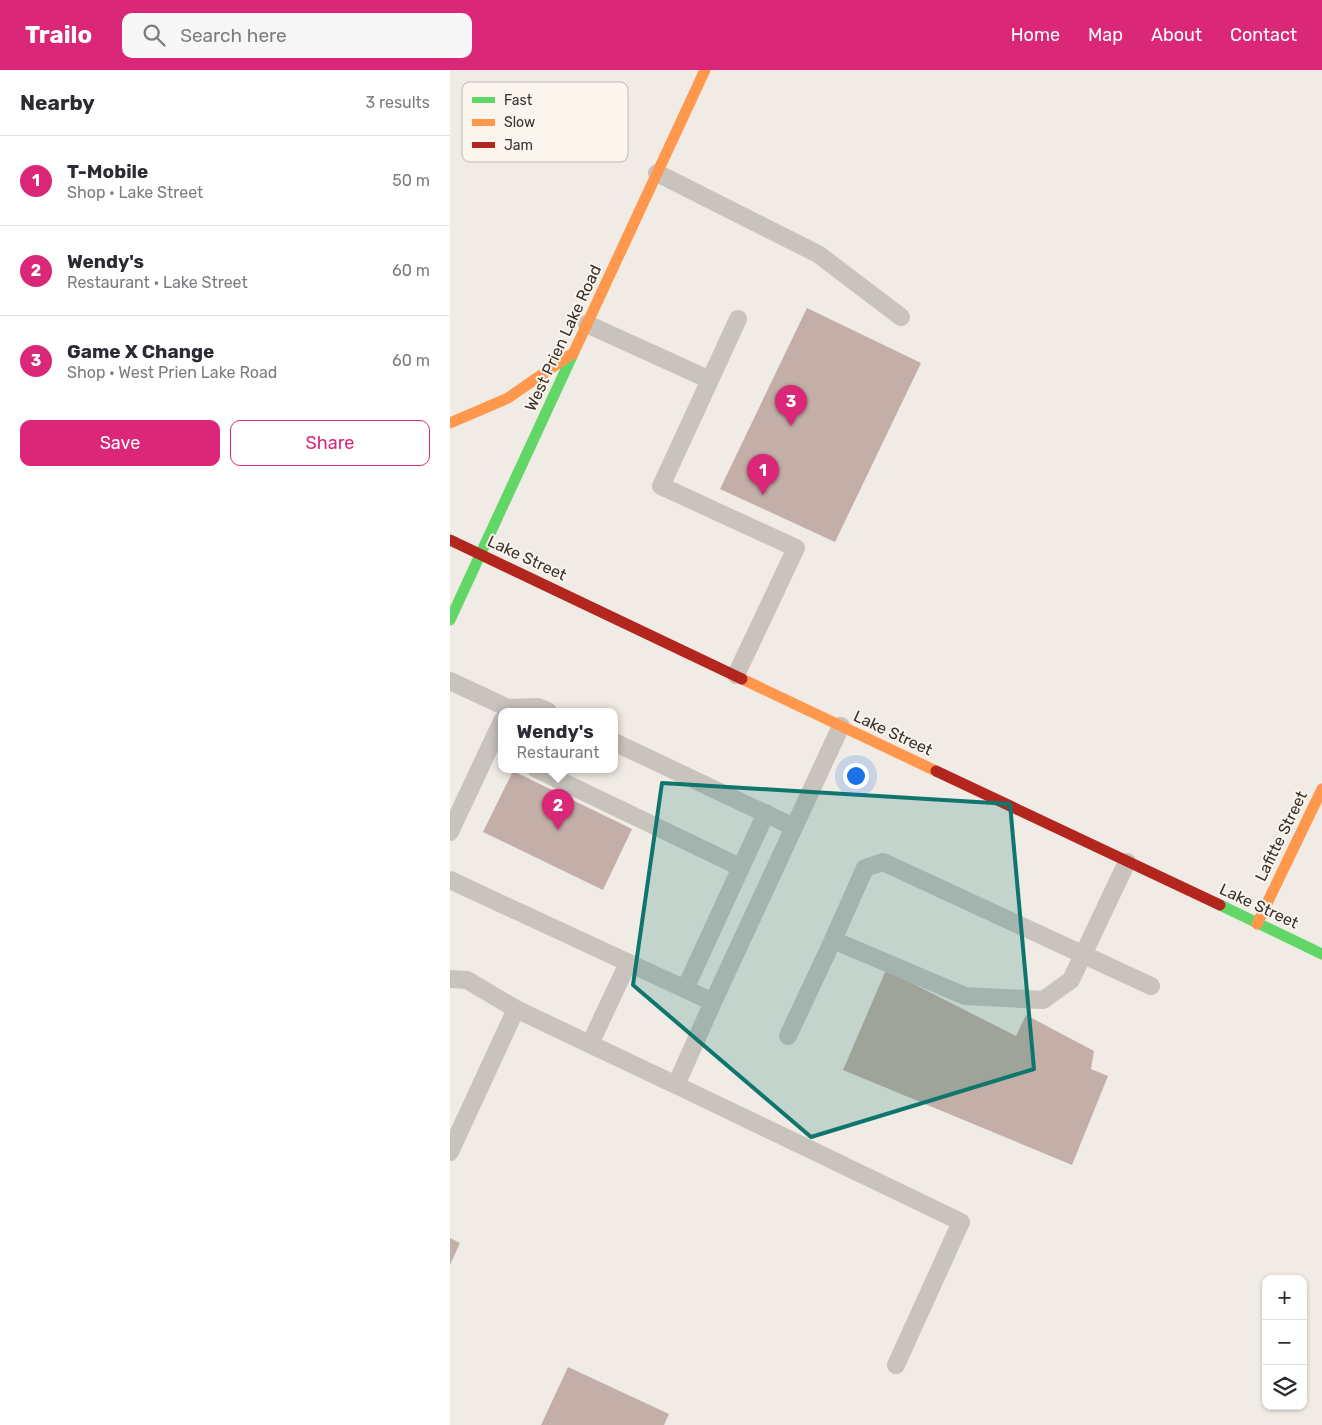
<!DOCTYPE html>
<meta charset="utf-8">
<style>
body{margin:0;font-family:Rubik,sans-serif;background:#f7f7f7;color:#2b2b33}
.controls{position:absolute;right:15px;bottom:15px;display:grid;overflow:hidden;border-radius:10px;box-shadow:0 1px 4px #0004}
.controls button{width:45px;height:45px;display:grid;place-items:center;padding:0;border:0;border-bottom:1px solid #e1e1e2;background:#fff;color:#2b2b33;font:25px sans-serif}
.you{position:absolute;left:405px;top:705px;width:18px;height:18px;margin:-12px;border:4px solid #fff;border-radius:50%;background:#1a73e8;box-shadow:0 0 0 8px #1a73e833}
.badge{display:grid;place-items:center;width:32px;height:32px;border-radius:50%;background:#db2777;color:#fff;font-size:16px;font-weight:700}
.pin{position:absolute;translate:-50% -41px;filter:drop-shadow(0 1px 2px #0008)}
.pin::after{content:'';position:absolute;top:26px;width:18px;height:15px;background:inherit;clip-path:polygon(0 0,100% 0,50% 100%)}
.popup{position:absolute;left:48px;top:638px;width:120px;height:65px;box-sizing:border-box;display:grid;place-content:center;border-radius:10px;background:#fff;filter:drop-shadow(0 1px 4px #0005);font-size:16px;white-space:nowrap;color:#7c7c81}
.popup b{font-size:19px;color:#2b2b33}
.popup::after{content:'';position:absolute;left:50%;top:100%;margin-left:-10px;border:10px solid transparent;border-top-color:#fff}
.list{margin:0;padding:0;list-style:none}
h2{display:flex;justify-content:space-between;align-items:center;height:65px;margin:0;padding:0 20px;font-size:21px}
h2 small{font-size:16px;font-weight:400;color:#7c7c81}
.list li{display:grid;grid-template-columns:32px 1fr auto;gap:15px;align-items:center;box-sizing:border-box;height:90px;padding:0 20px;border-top:1px solid #e1e1e2}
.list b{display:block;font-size:19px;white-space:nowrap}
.list p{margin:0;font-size:16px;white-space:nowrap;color:#7c7c81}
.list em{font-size:16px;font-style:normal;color:#7c7c81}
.actions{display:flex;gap:10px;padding:15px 20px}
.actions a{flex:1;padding:11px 0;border:1px solid #db2777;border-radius:10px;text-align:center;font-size:18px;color:#db2777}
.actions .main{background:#db2777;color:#fff}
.icon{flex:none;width:28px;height:28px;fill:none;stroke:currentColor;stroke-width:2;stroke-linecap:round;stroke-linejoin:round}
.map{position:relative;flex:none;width:872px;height:1355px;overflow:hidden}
header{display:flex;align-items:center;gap:30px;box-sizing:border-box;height:70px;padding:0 25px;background:#db2777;color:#fff}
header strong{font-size:24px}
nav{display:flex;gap:28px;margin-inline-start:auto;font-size:18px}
.search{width:350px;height:45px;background:#f7f7f7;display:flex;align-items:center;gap:12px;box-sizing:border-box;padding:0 18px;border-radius:10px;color:#7c7c81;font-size:19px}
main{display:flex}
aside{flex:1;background:#fff}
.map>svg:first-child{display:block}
.building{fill:#c3afa7}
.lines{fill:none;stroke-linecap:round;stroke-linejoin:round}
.lane{stroke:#c9c3be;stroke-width:18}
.fast{stroke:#63d668;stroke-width:11}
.slow{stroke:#ff974d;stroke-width:11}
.jam{stroke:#b3261e;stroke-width:11}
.marked{fill:#0f766e;fill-opacity:0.2;stroke:#0f766e;stroke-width:4;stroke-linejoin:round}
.labels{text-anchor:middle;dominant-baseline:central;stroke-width:4;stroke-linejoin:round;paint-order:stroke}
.street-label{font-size:16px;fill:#3b302b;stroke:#fbf5ee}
.key{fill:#fbf5ee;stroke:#c1bab4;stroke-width:1}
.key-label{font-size:14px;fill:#3b302b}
</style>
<header>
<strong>Trailo</strong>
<div class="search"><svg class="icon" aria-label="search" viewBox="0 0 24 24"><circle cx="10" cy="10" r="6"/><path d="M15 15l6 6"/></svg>Search here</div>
<nav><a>Home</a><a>Map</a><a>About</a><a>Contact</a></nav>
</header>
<main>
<aside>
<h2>Nearby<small>3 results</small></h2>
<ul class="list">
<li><span class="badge">1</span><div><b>T-Mobile</b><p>Shop · Lake Street</p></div><em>50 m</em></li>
<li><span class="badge">2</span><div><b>Wendy's</b><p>Restaurant · Lake Street</p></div><em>60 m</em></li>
<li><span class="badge">3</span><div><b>Game X Change</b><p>Shop · West Prien Lake Road</p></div><em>60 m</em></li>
</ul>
<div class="actions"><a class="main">Save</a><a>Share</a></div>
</aside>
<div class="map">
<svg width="872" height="1355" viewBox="0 0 872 1355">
<rect width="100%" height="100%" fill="#f0ebe5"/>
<path class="building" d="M357,238l114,55 -86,179 -115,-53z
M63,701l119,58 -29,61 -120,-58z
M436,900l130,66 10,-21 68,36 -3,18 17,7 -36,89 -229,-95z
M0,1168l10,5 -10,22z
M118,1297l101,47 -5,11h-123z"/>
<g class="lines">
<path class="lane" d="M207,103l161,81 83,63
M137,254l123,56 -49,106 135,62 -60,127
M260,310l28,-61
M0,611l58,27 30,-1 10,4
M164,672l180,85
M86,699l204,98
M0,762l52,-111
M677,792l-56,118 -28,20 -78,-4 -132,-56 32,-72 18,-6 268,124
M0,810l263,122 128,-276
M0,909l17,1 49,29 160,76 37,-83
M235,919l81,-176
M338,966l45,-96
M140,974l38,-81
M226,1015l285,137 -65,143
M0,1082l66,-143"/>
<path class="fast" d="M0,550l123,-266
M770,835l102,49"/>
<path class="slow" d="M123,284l132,-284
M0,353l58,-25 65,-45
M292,609l194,92
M807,854l65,-135"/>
<path class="jam" d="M0,470l292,139
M486,701l284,134"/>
</g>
<path class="marked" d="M212,713l348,21 24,265 -223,68 -178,-152z"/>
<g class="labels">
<g class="street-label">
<text transform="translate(113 268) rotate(-65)">West Prien Lake Road</text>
<text transform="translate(77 488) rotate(25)">Lake Street</text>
<text transform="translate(443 663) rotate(25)">Lake Street</text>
<text transform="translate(831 766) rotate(-64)">Lafitte Street</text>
<text transform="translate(809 836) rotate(25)">Lake Street</text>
</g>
</g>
<rect x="12" y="12" width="166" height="80" rx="8" class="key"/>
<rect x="22" y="27" width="23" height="6" fill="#63d668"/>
<rect x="22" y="49" width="23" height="7" fill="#ff974d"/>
<rect x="22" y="72" width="23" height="6" fill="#b3261e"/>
<g class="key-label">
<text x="54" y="35">Fast</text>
<text x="54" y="57">Slow</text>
<text x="54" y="80">Jam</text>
</g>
</svg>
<div class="controls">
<button>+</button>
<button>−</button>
<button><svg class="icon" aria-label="layers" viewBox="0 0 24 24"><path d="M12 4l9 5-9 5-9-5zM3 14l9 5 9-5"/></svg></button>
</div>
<div class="you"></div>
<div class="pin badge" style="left:313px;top:425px">1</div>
<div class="pin badge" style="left:108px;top:760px">2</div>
<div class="popup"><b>Wendy's</b>Restaurant</div>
<div class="pin badge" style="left:341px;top:356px">3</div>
</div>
</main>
